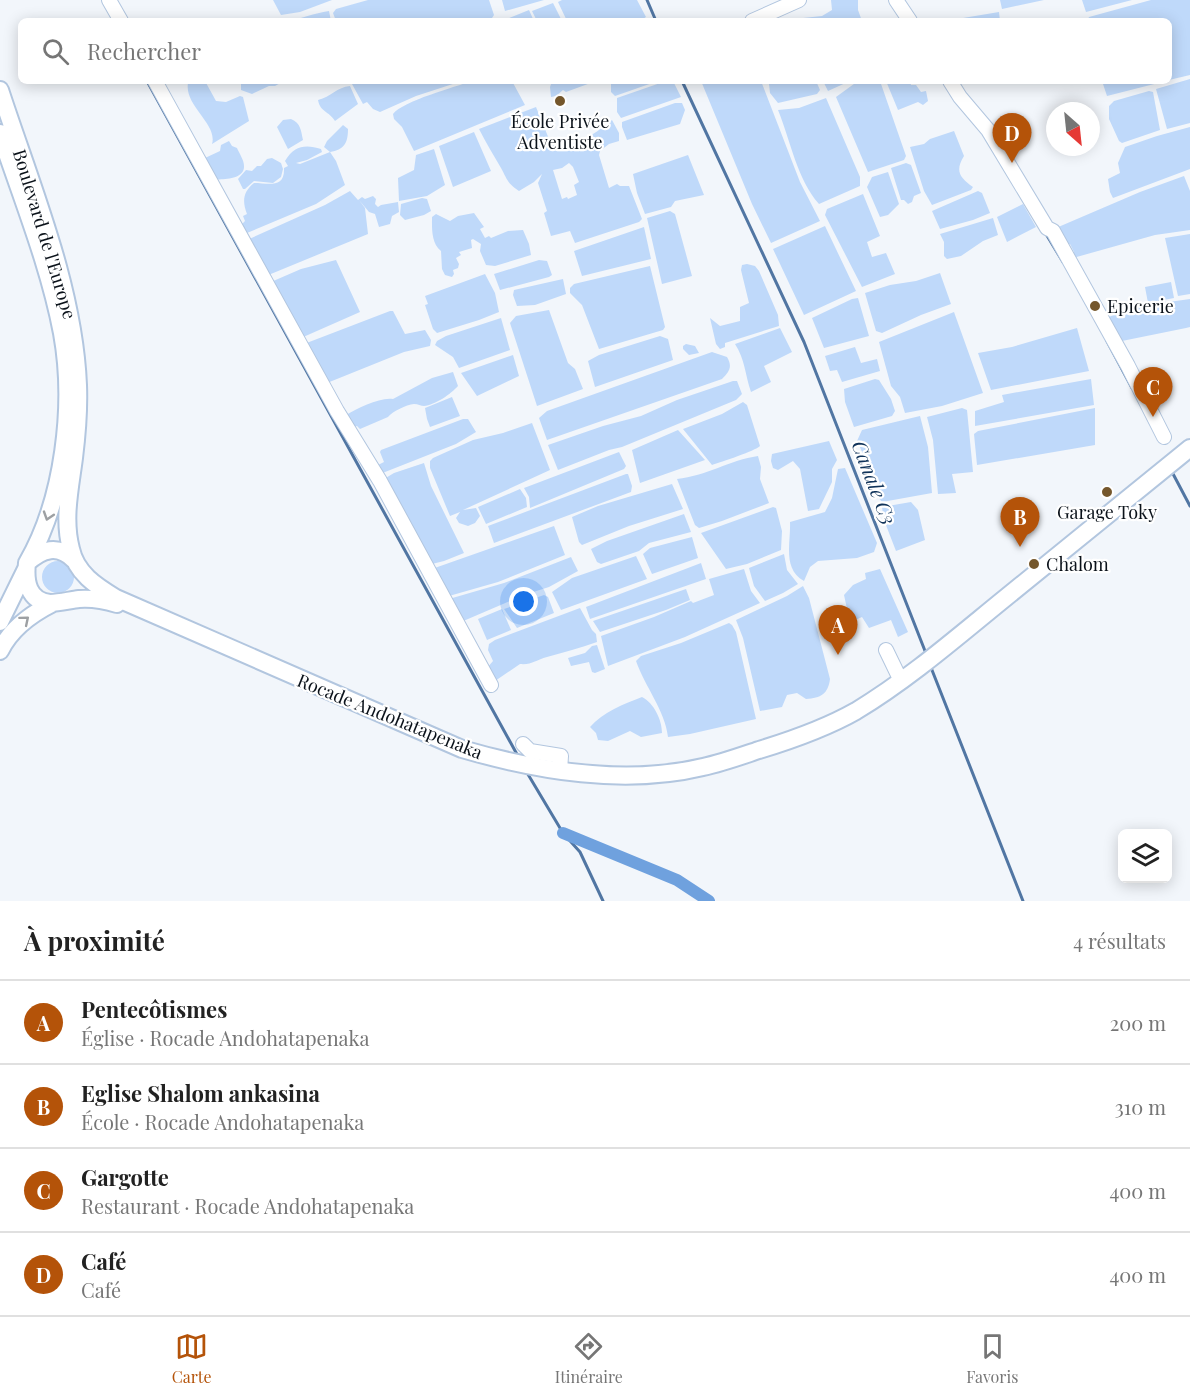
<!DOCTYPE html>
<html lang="fr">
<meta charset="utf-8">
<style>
body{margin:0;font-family:"Playfair Display",serif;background:#f2f2f2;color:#222}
.controls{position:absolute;right:18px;bottom:18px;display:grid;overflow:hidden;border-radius:9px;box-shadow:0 3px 15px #0003}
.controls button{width:54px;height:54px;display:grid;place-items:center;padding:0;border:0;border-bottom:2px solid #e0e0e0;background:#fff;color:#222;font:30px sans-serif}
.compass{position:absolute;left:1046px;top:102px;width:54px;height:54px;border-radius:50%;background:#fff;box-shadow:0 3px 15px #0003;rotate:153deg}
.you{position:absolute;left:524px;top:602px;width:21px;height:21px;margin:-15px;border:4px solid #fff;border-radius:50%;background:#1a73e8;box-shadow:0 0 0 9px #1a73e833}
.badge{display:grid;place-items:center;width:39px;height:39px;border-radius:50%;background:#b45309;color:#fff;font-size:20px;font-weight:700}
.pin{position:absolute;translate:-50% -50px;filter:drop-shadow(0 2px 3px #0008)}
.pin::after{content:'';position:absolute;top:32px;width:21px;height:18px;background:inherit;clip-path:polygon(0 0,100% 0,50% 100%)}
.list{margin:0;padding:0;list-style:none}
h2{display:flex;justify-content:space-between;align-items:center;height:78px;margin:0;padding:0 24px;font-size:26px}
h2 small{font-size:20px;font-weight:400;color:#767676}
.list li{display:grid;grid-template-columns:39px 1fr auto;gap:18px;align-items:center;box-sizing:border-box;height:84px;padding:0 24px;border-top:2px solid #e0e0e0}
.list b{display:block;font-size:22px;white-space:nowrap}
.list p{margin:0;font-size:20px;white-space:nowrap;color:#767676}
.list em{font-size:20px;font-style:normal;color:#767676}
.icon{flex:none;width:33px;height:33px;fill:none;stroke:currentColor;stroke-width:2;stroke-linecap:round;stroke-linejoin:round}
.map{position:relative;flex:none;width:1190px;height:901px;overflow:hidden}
.search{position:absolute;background:#fff;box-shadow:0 3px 15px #0003;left:18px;right:18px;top:18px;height:66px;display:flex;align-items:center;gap:15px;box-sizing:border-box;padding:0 21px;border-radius:9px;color:#767676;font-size:22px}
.sheet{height:414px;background:#fff}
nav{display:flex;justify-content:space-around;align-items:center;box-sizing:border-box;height:84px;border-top:2px solid #e0e0e0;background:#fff;font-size:16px;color:#767676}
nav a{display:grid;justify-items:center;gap:3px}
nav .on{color:#b45309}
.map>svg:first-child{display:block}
.green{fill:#bfd9fa;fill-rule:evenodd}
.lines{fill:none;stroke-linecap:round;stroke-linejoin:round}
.stream{stroke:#5176a3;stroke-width:3}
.canal{stroke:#6fa1de;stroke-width:12}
.minor-casing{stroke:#b2c6df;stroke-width:16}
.major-casing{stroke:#b2c6df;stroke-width:20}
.minor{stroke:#fff;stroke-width:14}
.major{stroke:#fff;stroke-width:16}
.oneway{stroke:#9da0a3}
.poi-dot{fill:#75572c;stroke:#fff;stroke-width:2}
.labels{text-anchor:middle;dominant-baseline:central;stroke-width:4.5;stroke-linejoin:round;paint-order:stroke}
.poi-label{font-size:18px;fill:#0b121a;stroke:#fff}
.street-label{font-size:18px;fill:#0b121a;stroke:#fff}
.water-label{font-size:20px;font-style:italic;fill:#10335a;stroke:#fff}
</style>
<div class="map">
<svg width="1190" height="901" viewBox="0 0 1190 901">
<rect width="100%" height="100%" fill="#f2f6fb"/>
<path class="green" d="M273,0h59l-32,12 -19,3z
M368,0h121l5,15 -4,6h-154l-3,-8 3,-4z
M502,0h42l-39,11z
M562,0h75l9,17 -3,2 -12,1 -2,-2 -5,3h-57l-9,-19z
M831,0h27v10l4,11h-58l-1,-3 19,-2 10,-6z
M1000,0h44l-42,9z
M1082,0h50l-46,12z
M1151,0h39v75l-21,5v-59h-82l2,-4z
M553,3l9,18h-25l-5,-10z
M529,10l5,11h-32z
M329,11l2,10h-44c14,-2 27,-8 42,-10z
M999,12l1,9h-55z
M1190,79v44l-23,6 -11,-40z
M193,81h12l11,20 10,1 14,-6 3,1 6,24 -37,23c6,-20 -28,-38 -24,-61z
M241,81h43l-9,5h-6l-17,8 -11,-4z
M359,81h103l-46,15 -36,16 -7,-3 -6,-7 -4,2 -11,-20z
M472,81h40l13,24 -111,46 -12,-24 -8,-8 -1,-5c10,-13 62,-27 79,-33z
M552,81h44l-30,11 -3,-2 -7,6 -5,1 -1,-10z
M614,81h44l-43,15 -4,-4v-10z
M666,81h7l8,16 -60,21 -4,-6v-14z
M701,81h60l39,101 20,39 -49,22 -19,-39z
M777,81h39l4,9 -3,4 -39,9 -8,-10 -1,-9z
M823,81h27l-22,10z
M858,81h22l26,75 -2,4 -36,12 -32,-75z
M886,81h24l1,4h5l5,7 5,-1 2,10 -5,4 -5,-3 -20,8z
M1102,81h64l-59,15z
M350,86l8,18 -23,17c-6,-10 -15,-9 -17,-21 13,-3 19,-13 32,-14z
M1149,91l4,1 7,38 -38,13 -3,-2 -10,-22v-13l5,-5z
M826,98l34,79v9l-41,18c-22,-25 -28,-62 -41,-94l21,-2z
M675,103h7l3,7 -5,14 -53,16 -5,-13v-5z
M536,107l15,37 6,3 9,-4 4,2c15,-5 29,-14 42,-25l7,13v8l-10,3 -9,7 -1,4 10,33 8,-4 3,2h9l13,33 -3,3 -64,21 -5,-12 -19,5 -7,-23 3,-2 -9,-28 4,-9 -8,8 -15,9c-12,-8 -12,-12 -18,-23 -7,-12 -15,-25 -22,-39zM569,163l4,4 6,15 -5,3 3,10 -9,4 -1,-2 -5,2 -9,-29 9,-2z
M291,119c10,4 10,12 12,21l-15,9 -11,-22 6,-7z
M343,125l5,4c0,14 -4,21 -18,23l6,9 9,24 -29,19 -69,29 -5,-9 3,-3 -2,-5 4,-2c-5,-13 -4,-22 7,-31 14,0 31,6 30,-15l4,-2 -3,-5c9,-15 20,-17 36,-12l1,3 -15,8 -11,3 4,1 30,-12 -6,-5 3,-6z
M1190,127v42l-77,29 -3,-6 -2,-13 12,-6 -2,-10 7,-16 32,-11z
M954,131l10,25c-10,16 -3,22 9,31l-2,3 -39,15 -8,-14 -14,-44 14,-3 6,-5z
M474,132l17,39 -38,16 -14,-41z
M229,141l3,5 5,2c2,5 7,12 7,18 1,14 -23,14 -32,13l-7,-21 15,-7 1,-6z
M434,149l11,36 -18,11 -28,5 -1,-23 16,-8 2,-15z
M688,155l16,40 -29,6 -4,6 -26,7 -8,-21 -4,-19z
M272,158l9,5 2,6 -2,8 -8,6 -19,-2 -9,8h-2l-5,-10 8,-9 6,1 5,-5h4l6,-7z
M906,163l5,2 10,28 -7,3 -2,6 -4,2 -4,-4h-3l-10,-32z
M888,172l11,32 -11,11 -8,2 -13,-30 5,-10z
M1184,176l6,15v39l-35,5 -82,23 -2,-4 3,-2 -4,-8 -4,1 -10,-17 84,-36z
M350,191l8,9 4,-3 3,2 8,-3 3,3 -1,5 3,3 3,-2 17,-3 1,10 -7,4 -2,8 -11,3 -4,-13 -6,-2 -10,-12 6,8 3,26 -102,42 -19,-36 78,-35z
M978,191l4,2 8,20 -17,7 -33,9 -8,-18z
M863,194l17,42 -13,6 5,15 14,-4 9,21 -33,13 -37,-72 2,-6z
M422,198l5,1 4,12 -7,4 -19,5 -5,-5 1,-11z
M1023,204l13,23 -29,15 -10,-25z
M670,211l5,3 17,62 -30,8 -15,-66z
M474,213l10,14 -4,2 5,9 4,-2 2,2 17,-7 15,-1 6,14 2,11 -36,11 -9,-1 -6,-14 1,-7 -8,-5 -2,1 1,8 -13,4 2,3 -5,3 3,6 -1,4 -5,2 1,4 -2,3 -7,-2 -3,-6 -1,-18c-10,-8 -9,-23 -9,-34l4,-3 14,7 8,-5z
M993,218l5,17 -15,6 -22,15 -14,3 -3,-3v-14l-4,-8z
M825,226l31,65 -52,24 -31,-66z
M644,227l7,32 -69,17 -8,-25z
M1190,234v60l-12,2 -13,-58z
M336,260l24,52 -59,26 -30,-56 30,-13z
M539,260l8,1 5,14 -3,2 -49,13 -6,-16z
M747,264l8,2 4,5 19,44 1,11 -54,17v4l-5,2 -4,-5 -6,-26 10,8 20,-5v-14l9,-4 -8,-33 1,-5z
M650,266l15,61 -2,3 -64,19 -17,-44 -12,-12v-5l4,-4z
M940,273l11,31 -30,11 -39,18 -6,-2 -11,-38 25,-8 26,-4z
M485,274l10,19 4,19 -20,8 -42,13 -4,-4 -8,-24 3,-1 -3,-8z
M563,279l3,15 -31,11 -18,1 -4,-11 1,-5z
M1171,282l3,16 -26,5 -3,-16z
M858,298l11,38 -45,12 -12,-30 40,-19z
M1190,299v28l-4,1 -69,14 -13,-23 29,-12z
M549,310l19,53 7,6 8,20 -46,17 -27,-83 6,-7z
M390,311h3l12,23 20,-4 6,10 -1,6 -26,6 -77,31 -23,-39z
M954,312l29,81 -41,13 -37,7 -5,-16 -9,-11 -12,-44z
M501,318l9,32 -51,18 -6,-11 -18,-12 2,-4 9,-5z
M780,328l12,24 -28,14 7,16 -20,10c-6,-17 -6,-33 -16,-48z
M1077,328l12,43 -98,19 -13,-37 34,-6z
M660,336l8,3 5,21 -78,27 -7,-26 11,-6z
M686,344l9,2 4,7 -10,2 -6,-6v-3z
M855,347l6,16 16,-4 3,12 -38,11 -5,-12 -7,1 -5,-15z
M712,352l15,5c6,10 2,15 -5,22l-175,61 -8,-22 8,-7z
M513,355l6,21 -42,20 -16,-23z
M453,372l5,14c-7,8 -23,19 -34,20 -3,0 -6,-2 -10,-2 -8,1 -21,7 -26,13l-28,12 -3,-3 -4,1 -7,-12c12,-7 34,-18 47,-16l39,-21z
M875,379l4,1 12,19 4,12 -3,5 -38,11 -9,-25 -1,-13z
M1091,379l3,26 -119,21v-15l29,-9 -2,-7z
M733,381h4l5,13 -6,6 -114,47 -13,3 -51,20 -10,-25 55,-19 38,-10 36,-16z
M452,397l8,19 -30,11 -3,-8 -2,-11z
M743,402l4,3 13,41c-5,5 -39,16 -48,19l-29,-36 39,-15z
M962,408l5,2 6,62 -21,2 4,19 -18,1 -5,-54 -6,-23z
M1095,408v37l-118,20 -3,-31 4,-3z
M920,416l8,31 4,46 -50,9 -4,-5 -7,-26 -14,-30 5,-11z
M463,419h5l8,13 -20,12 -76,30 -4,-8 8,-4 -4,-10 1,-2z
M532,423l18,47 -87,40 13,-2 4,8 -5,7 -7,3 -9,-3 -3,-5 4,-6 -10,4 -20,-48v-7l3,-3 40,-18 30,-7z
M678,430l27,30 -65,23 -8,-33z
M829,441l8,19 -5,9v13l-13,27 -11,2 -8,-42 -7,-8 -15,9 -5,-2 -2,-7 1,-7z
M619,452l7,14 -2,3 -94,39 -1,-11 -5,-9z
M758,456l3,11 -1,12 9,24 -47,18 -23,7 -4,-3 -18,-46c29,-3 53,-19 81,-23z
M424,463l7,23 33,67 -20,8 -16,4 -44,-86 10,-6z
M845,468l32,75 -3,9 -17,6 -39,3 -8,6 -6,14c-22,-12 -13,-39 -14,-59l35,-10 7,-14 6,-29z
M626,474h2l4,12 -1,6 -137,51 -6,-17z
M672,484l11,25 -54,17 -47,19 -3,-3 -7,-25 26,-11z
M520,489l6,9 1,9 -41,17 -8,-17z
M911,502l7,8 7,30 -29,11 -12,-31 -2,-13z
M773,507l3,1 6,23 -1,19 -34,14 -21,5 -25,-36z
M684,514l7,18 -42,11 -10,8 -38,13 -4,-2 -6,-13 16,-8z
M554,526l11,29 -67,27 -56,16 -13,-28z
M692,537l6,21 -46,16 -9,-20 7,-6z
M784,554l3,16 11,14 -15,9 -18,8 -11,-15 -5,-18z
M636,556l11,23 -86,31 -9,-18 20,-14z
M571,557l7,14 -29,16 -25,8 -63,27 -12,-23 55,-16z
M42 577a16 16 0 1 1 32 0a16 16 0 1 1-32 0Z
M701,563l5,16 -3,1 -113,39 -4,-12z
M744,569l7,22 9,12 -75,34 -77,29 -7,-30 53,-19 37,-16 2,2 21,-8 -5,-16z
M880,569l28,63 -10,5 -7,-17 -22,8 -7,-11 -9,4 -4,-3 -5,-23 9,-10 13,-6 -1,-6z
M803,586l6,12 21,81c-2,15 -9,19 -24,20l-9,-6 -10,2 -5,12 -22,4 -17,-73 -7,-18 51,-24z
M686,589l4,11 -24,10 -66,22 -7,-11z
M544,595l4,2 6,16 -37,15 -13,-19z
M580,608l12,22 4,4 1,8c-17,6 -33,10 -50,15 -11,3 -15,8 -27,7l-25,17 -8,-13 6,-7 -5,-11 1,-6 6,-4z
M502,609l9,21 -24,10 -9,-21z
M729,623l3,2 4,7 20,87 -66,15 -22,3c-3,-27 -23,-50 -32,-76l5,-5 40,-13z
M597,645l8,24 -10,4 -3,-1 -3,-10 -18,4 -3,-8 17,-5 7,-7z
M642,697c12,6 20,23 20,36l-21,4 -11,-6 -22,10 -10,-1 -2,-7 -6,-6c13,-15 34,-23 52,-30z"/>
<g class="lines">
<path class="stream" d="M647,0l9,21
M147,81l372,677
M682,81l122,261 123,314
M1046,234l17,28
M1107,341l25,47
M1171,470l19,36
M930,665l93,236
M526,771l37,62 17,19 23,49"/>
<path class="canal" d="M563,833l114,47 32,21"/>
<defs>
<path id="minor" d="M109,0l12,21
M896,0l14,21
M752,21l47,-21
M155,81l182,330 43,70 111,204
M950,81l10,16 28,33 59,98 6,3 75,135 36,71
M886,650l15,31
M523,744l7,7 31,5 -1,15"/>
<path id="major" d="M0,90c31,95 74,196 78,295 1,25 -1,49 -4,73 -4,31 -11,61 -3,91 5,24 25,37 45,49l346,151c76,22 162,37 241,18 19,-4 38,-11 56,-17 33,-10 67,-22 97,-39 53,-32 100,-73 148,-112 62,-50 124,-101 186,-151
M0,133c22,66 49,132 62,200 13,72 2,166 -35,230
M74,560c-16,-16 -32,-11 -47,3 -2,18 1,38 23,40 10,0 20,-3 29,-4 14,-1 25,1 38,5
M0,622l26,-53
M0,651c11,-23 31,-37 53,-48"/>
</defs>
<use href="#minor" class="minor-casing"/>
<use href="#major" class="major-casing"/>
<use href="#minor" class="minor"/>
<use href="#major" class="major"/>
</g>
<defs><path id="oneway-chevron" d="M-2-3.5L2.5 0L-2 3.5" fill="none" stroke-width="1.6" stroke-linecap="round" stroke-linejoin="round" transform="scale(1.5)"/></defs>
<g class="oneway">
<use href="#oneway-chevron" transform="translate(48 516) rotate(108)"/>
<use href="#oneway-chevron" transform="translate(25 620) rotate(-40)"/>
</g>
<g class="poi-dot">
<circle cx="560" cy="101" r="6"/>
<circle cx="1095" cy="306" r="6"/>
<circle cx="1107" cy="492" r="6"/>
<circle cx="1034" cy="564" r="6"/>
</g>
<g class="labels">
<g class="poi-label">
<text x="560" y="121">École Privée<tspan x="560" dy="21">Adventiste</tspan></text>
<text x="1107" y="306" text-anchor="start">Epicerie</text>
<text x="1107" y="512">Garage Toky</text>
<text x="1046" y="564" text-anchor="start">Chalom</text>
</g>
<g class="street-label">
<text transform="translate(45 234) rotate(73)">Boulevard de l'Europe</text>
<text transform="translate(390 716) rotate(22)">Rocade Andohatapenaka</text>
</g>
<g class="water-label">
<text transform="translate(875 482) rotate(69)">Canale C3</text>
</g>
</g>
</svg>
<div class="controls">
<button><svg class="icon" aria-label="layers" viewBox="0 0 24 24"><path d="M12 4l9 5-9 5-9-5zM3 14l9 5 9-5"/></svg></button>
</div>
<svg class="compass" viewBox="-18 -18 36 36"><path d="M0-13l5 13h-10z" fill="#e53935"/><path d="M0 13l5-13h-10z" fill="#767676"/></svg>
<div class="you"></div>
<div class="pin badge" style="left:838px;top:655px">A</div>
<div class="pin badge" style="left:1020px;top:547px">B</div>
<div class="pin badge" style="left:1153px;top:417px">C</div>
<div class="pin badge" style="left:1012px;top:163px">D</div>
<div class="search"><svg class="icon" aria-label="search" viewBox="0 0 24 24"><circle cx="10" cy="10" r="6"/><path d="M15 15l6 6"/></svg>Rechercher</div>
</div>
<section class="sheet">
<h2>À proximité<small>4 résultats</small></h2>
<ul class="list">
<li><span class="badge">A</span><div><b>Pentecôtismes</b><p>Église · Rocade Andohatapenaka</p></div><em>200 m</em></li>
<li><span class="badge">B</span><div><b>Eglise Shalom ankasina</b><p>École · Rocade Andohatapenaka</p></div><em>310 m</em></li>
<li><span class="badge">C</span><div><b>Gargotte</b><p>Restaurant · Rocade Andohatapenaka</p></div><em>400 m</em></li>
<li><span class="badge">D</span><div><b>Café</b><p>Café</p></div><em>400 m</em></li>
</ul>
</section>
<nav>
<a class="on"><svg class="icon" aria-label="map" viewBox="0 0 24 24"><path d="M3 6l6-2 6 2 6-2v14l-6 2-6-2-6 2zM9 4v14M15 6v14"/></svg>Carte</a>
<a><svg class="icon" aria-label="directions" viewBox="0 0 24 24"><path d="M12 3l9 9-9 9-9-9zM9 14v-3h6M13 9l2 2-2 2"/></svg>Itinéraire</a>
<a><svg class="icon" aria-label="saved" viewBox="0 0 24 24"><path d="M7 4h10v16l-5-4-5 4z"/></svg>Favoris</a>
</nav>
